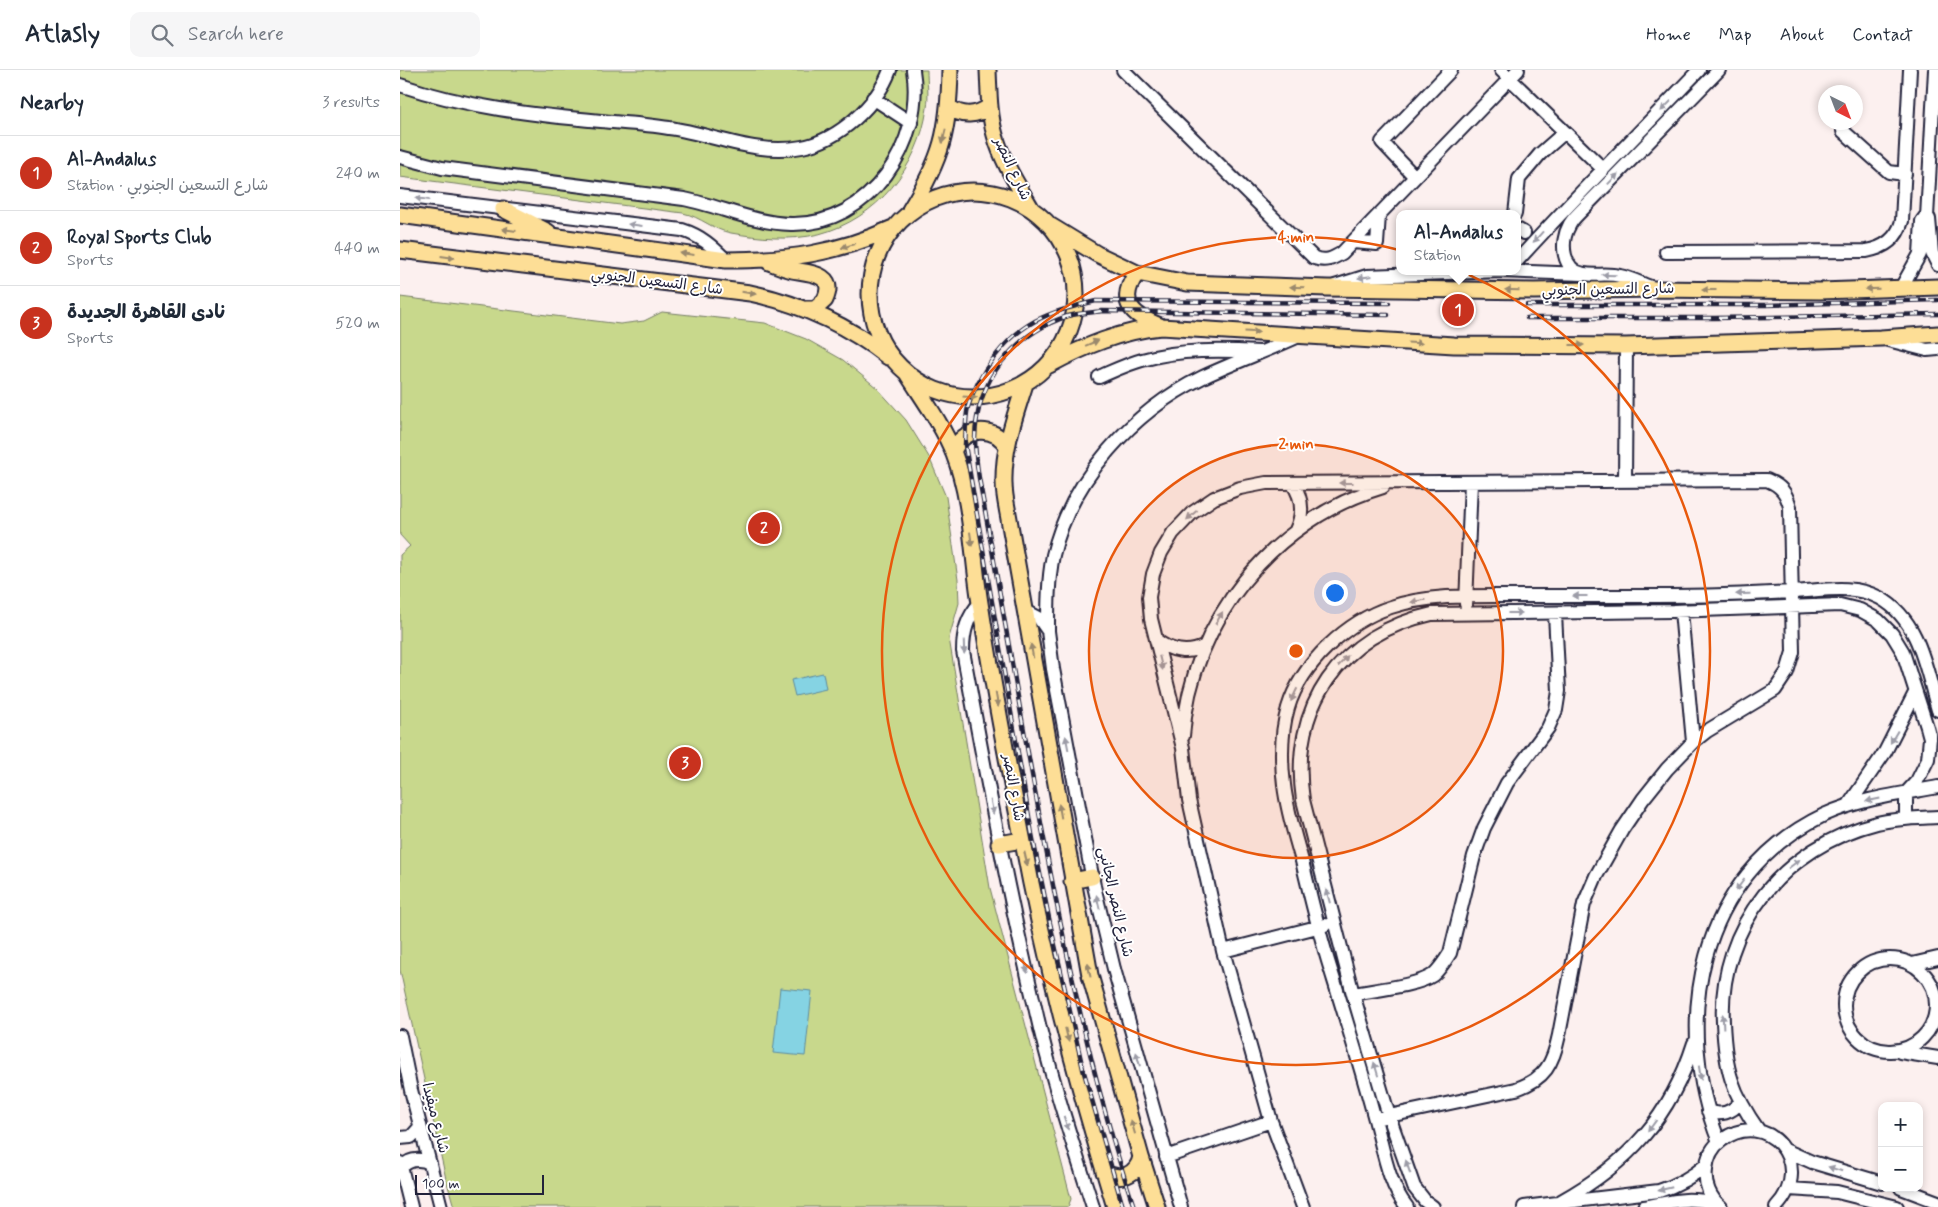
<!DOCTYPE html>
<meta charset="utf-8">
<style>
body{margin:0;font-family:Mynerve,"Playpen Sans Arabic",sans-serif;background:#f6f6f7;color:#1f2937}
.controls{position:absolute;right:15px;bottom:15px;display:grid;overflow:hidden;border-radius:10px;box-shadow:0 2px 8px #0003}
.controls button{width:45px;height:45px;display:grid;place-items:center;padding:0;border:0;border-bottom:1px solid #e0e1e3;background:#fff;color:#1f2937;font:25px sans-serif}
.compass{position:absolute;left:1418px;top:15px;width:45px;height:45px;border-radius:50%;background:#fff;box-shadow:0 2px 8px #0003;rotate:138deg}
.scale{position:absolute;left:15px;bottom:12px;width:129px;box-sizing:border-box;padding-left:5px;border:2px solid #22223b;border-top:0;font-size:14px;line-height:18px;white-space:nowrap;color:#22223b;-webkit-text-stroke:4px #fff;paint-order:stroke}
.you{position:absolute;left:934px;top:522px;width:18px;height:18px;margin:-12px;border:4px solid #fff;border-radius:50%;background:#1a73e8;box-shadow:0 0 0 8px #1a73e833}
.badge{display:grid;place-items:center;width:32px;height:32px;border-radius:50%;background:#c8321e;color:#fff;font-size:16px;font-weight:700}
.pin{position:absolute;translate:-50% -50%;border:2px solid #fff;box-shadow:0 1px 5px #0006}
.popup{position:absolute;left:996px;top:140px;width:125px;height:65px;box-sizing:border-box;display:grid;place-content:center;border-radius:10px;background:#fff;filter:drop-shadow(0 1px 4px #0005);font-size:16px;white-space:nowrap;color:#747a83}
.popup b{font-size:19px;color:#1f2937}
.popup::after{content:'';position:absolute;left:50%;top:100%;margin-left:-10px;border:10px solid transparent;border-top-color:#fff}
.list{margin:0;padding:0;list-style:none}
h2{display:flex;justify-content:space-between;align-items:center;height:65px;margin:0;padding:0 20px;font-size:21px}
h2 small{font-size:16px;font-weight:400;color:#747a83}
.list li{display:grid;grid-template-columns:32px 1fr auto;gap:15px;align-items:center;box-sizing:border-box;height:75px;padding:0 20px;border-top:1px solid #e0e1e3}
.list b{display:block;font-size:19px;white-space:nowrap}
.list p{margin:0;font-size:16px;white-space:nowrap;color:#747a83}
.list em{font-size:16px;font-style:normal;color:#747a83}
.icon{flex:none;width:28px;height:28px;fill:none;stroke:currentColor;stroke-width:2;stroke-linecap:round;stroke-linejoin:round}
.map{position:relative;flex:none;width:1538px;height:1137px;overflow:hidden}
header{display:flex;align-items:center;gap:30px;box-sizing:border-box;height:70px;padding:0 25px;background:#fff;border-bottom:1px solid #e0e1e3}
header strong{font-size:24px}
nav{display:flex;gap:28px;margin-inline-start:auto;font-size:18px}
.search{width:350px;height:45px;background:#f6f6f7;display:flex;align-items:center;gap:12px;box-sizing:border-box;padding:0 18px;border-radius:10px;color:#747a83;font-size:19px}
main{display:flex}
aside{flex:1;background:#fff}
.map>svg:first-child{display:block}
.green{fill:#c8d88c;stroke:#757d64}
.water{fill:#85d3e3;stroke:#5d8ca0}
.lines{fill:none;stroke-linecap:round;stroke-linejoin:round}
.minor-casing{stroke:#22223b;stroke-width:16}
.major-casing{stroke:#22223b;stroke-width:19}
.minor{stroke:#fff;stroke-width:12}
.major{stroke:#fdde96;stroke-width:15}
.rail-casing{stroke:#22223b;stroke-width:4.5}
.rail{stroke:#fff;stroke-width:2.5;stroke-dasharray:8;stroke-linecap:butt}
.oneway{fill:#9c9ca7}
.oneway2{fill:#9a896d}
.ring{fill:none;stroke:#e8590c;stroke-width:2.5}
.labels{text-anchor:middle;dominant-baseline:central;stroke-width:4;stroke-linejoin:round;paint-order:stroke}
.street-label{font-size:15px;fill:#22223b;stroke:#fff}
.centre{fill:#e8590c;stroke:#fff;stroke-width:2.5}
.ring-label{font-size:15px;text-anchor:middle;font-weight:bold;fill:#e8590c;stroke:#fff;stroke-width:4;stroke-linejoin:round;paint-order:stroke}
</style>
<header>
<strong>Atlasly</strong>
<div class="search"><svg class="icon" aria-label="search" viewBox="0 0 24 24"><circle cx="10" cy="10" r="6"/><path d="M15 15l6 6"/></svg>Search here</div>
<nav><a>Home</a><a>Map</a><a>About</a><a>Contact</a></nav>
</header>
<main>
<aside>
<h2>Nearby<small>3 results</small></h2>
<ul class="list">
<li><span class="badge">1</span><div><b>Al-Andalus</b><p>Station · شارع التسعين الجنوبي</p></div><em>240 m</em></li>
<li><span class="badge">2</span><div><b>Royal Sports Club</b><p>Sports</p></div><em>440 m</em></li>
<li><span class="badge">3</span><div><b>نادى القاهرة الجديدة</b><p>Sports</p></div><em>520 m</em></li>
</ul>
</aside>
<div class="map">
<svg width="1538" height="1137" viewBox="0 0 1538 1137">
<rect width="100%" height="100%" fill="#fcf0ef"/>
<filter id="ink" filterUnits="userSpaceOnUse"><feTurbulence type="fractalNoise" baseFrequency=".02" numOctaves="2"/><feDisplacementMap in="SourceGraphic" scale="10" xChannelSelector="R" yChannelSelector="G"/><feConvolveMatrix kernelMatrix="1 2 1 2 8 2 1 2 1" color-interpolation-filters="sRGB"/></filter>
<g filter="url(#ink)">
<path class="green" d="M0,0h527c0,12 2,26 0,38 -8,59 -50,111 -108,126 -28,7 -60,4 -88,-1 -18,-3 -30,-16 -48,-20l-283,-36z
M0,227l220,27 24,-3 18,-9 103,11 41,16 37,21 34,28 29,32 23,37 17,40 12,83 1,23 -10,35 41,250 81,311 -3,8h-614l-8,-28 -46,-209v-415l10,-9 -10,-11z"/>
<path class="water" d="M423,603l3,16 -31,7 -4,-16z
M380,918l32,3 -7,65 -32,-3z"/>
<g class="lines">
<defs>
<path id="minor" d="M723,0l191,188c12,4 18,1 28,-5l176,-183
M1101,0l102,99
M0,15c65,22 133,30 201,36 22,2 45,3 68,7 45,6 86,28 133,19 37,-7 75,-42 88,-77
M473,28l38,25
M1443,61l46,41 16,2
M0,87l42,11 242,31c36,7 69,24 107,25 79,2 134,-82 122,-154
M1015,107l-33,-35 69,-72
M0,126l282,34c19,6 30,16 44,30
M1115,144l4,-35 21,-25 25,-22
M1527,147l8,-147
M1117,159l7,4
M953,172l24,2 2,-29
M1266,182l200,-1c18,-3 31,-12 36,-30l8,-151
M1117,191c59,-65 121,-127 182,-191
M1101,201l82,3
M935,216l32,-10 134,-5
M1253,218c-11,-4 -22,-10 -33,-12 -12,-3 -24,0 -36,-2 -22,-3 -24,-32 -15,-48 2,-5 6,-9 10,-13l140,-143
M1501,218l19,-34 2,-33 3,-4 4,2 3,34 6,12
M1488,270l39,10 11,-1
M699,307c14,-6 28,-13 43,-17 38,-11 79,-10 118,-8
M1225,411l1,-135
M892,413c11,15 12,30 4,47
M580,533c-13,14 -17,29 -17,48 22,119 44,239 72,356 15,68 37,134 58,200
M1066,534l5,-122
M624,540l15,8 9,13 5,38 41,217 20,83 67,238
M1281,541l12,131
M648,561c0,-25 0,-51 5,-76 18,-76 80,-144 150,-178 32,-15 66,-27 98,-42
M756,570c14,11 32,15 49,6
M783,666c8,-116 90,-216 200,-249
M1448,736l37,-54 30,-59
M823,881l102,-26
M1444 935a46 46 0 1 1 92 0a46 46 0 1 1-92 0Z
M1512,894l26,-6
M953,924c21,-4 64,-8 80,-19 7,-6 12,-14 17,-22l24,-97 10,-28 23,-45 41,-55 8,-18 3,-19 -4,-77
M0,966l11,54 30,117
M1500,982l38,6
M1308,1041c12,5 24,2 32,-9
M1359,1061c-27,-38 -34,-62 -36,-109 -5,-96 62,-176 154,-199 20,-5 41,-5 61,-6
M0,1068l11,-1 9,-10
M1319,1072c-48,-121 -21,-267 105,-327 35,-16 76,-21 114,-28
M1385,1080l27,12 70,21
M766,1087l105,-36
M0,1093l11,44
M1,1098c8,-9 18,-10 29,-5
M1501,1118l37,14
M1389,1119l48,3 60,15
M1161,1131c67,-37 110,-85 133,-158
M903,1137l-32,-86 -48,-170 -34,-151 -6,-52 -32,-129 -2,-22 4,-23 8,-21 12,-20 19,-20 22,-15 26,-10 26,-5 501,-3c14,6 19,12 23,27l3,145 -6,20 -12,18 -68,41 -14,11 -26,27 -24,30 -21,31 -26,46 -12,28 -25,131c-6,29 -14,44 -43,54l-141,30
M1007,1137c-20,-24 -24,-61 -33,-91 -14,-52 -30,-103 -46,-155 -10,-33 -18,-66 -26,-100 -7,-25 -15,-50 -18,-76 -3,-24 -3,-53 4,-77 13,-44 59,-87 103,-101 40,-13 86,-11 128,-11 46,0 91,0 136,0 45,0 91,-1 136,-4 31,-1 61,-9 89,6 40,22 46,72 58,112
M1033,1137l-8,-6 -11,-14 -25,-71 -36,-122 -50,-194c-14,-93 37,-166 129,-186l241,-3 167,-6 20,5 18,10 14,14 11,18 24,75 3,11 -2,21 -11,22 -11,12v26
M1124,1137l135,-16c19,-6 32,-13 47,-26
M1244,1137c31,-6 42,-11 74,-3
M1321,1137c-11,-9 -17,-23 -15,-37 1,-12 6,-23 16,-30 44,-33 95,24 54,67"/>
<path id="major" d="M588,0c1,22 1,44 7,65 7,26 22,49 36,73
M549,37c13,10 28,9 41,-1
M470 224a103 103 0 1 1 206 0a103 103 0 1 1-206 0Z
M103,139l45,23
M510,140c32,-52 39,-79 40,-140
M0,145l326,45c63,0 109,-6 167,-32
M651,156l46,28 40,19 50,10 140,5 207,3 121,-2 165,2 118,-4
M0,180l350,43c51,11 97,32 138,64
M369,192c8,3 15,6 23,8 17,3 45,3 33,30l-10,9h-9
M737,203c-21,29 -4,43 23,53
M649,295c36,-19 71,-34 112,-38l293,18 172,1 255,-8 57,-4
M508,305c16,25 35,51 46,79 18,47 18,99 26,149 12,78 27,157 42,234 23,124 56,250 93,370
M625,314c-10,32 -22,64 -21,99 0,14 4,28 6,42l80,450 51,182 16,50
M553,382c10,-25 40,-28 54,-6
M599,774l23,-4
M672,811l20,-4
M704,1102c16,10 33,3 37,-15"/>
</defs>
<use href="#minor" class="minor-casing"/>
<use href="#major" class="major-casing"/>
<use href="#minor" class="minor"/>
<use href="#major" class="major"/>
<defs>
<path id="rail" d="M1127,235h239l172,-5
M1127,248h188l223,-4
M723,1137l-40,-138 -33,-146 -18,-89 -67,-389c1,-12 0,-26 3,-38 10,-33 36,-69 67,-86 19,-10 40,-15 61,-20l293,2
M734,1137c-32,-96 -55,-193 -75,-292 -30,-145 -53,-292 -80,-437 -2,-13 -4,-26 -4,-39 1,-58 38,-105 93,-123 11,-3 23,-3 34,-5l286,4"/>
</defs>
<use href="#rail" class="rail-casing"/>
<use href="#rail" class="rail"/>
</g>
<defs><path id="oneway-solid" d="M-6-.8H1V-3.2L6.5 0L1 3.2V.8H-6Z" transform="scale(1.25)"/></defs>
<g class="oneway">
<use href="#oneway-solid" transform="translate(1266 36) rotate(135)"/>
<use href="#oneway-solid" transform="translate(1213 109) rotate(-46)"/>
<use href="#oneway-solid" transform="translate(22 129) rotate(-172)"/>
<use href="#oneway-solid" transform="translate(235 155) rotate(-173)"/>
<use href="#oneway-solid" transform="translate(1138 167) rotate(132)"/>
<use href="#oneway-solid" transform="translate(1209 205) rotate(-178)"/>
<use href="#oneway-solid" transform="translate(965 207) rotate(172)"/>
<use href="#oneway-solid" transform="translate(946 413) rotate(180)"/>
<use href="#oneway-solid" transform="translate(792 445) rotate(138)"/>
<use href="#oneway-solid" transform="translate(1343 524) rotate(178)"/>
<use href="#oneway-solid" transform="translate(1180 526) rotate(-180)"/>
<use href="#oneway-solid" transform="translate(1018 531) rotate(170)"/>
<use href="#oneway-solid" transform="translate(1115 543)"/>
<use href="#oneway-solid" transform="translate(819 548) rotate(-60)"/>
<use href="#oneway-solid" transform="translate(564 577) rotate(88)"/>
<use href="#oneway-solid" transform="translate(943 591) rotate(-47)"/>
<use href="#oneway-solid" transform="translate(761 593) rotate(76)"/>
<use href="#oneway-solid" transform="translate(894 625) rotate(116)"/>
<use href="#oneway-solid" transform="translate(1494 667) rotate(120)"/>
<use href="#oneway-solid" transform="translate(667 673) rotate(-101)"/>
<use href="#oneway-solid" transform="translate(1473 730) rotate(168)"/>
<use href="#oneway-solid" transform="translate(592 737) rotate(79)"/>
<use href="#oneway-solid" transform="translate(1394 794) rotate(-37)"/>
<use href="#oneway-solid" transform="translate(1340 815) rotate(127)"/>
<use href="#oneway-solid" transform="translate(928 826) rotate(-105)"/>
<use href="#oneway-solid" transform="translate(698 832) rotate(-103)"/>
<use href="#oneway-solid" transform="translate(626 896) rotate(78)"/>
<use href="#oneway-solid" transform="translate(1323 951) rotate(-93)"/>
<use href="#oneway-solid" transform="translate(738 989) rotate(-105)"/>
<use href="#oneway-solid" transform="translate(976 999) rotate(-107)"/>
<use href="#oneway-solid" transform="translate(1300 1003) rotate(81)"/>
<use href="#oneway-solid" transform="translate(666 1053) rotate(72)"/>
<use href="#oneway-solid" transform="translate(1252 1056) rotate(126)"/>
<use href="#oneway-solid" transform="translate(1008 1097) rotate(-109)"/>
<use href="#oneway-solid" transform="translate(1435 1099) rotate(-162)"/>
<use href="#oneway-solid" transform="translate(1265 1119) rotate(166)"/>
</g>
<g class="oneway2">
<use href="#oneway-solid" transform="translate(544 66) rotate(104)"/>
<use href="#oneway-solid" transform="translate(109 160) rotate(-172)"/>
<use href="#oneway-solid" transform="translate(448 176) rotate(163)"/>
<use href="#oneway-solid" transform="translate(287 184) rotate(-173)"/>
<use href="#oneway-solid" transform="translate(48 187) rotate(7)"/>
<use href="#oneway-solid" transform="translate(897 217) rotate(-178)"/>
<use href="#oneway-solid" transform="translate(1472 219) rotate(178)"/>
<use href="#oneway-solid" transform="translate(1112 220) rotate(-179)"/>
<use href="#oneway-solid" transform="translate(1309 220) rotate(-180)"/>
<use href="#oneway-solid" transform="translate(349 223) rotate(9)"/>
<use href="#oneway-solid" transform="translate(852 262) rotate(4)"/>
<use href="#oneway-solid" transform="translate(692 273) rotate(-23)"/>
<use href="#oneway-solid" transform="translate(1015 273) rotate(4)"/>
<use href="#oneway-solid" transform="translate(1177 275)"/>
<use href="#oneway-solid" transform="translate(570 327) rotate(3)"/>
<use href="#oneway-solid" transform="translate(571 469) rotate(82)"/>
<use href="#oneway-solid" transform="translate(632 581) rotate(-100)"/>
<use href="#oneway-solid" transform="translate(597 630) rotate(80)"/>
<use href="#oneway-solid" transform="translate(660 741) rotate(-100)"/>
<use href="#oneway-solid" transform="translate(626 789) rotate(77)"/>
<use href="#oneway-solid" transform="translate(689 900) rotate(-102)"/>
<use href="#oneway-solid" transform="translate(667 965) rotate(76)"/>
<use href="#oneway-solid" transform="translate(733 1057) rotate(-106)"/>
</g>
</g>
<circle cx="896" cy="581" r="207" fill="#e8590c" fill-opacity=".12"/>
<g class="ring">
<circle cx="896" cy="581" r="207"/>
<circle cx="896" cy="581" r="414"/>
</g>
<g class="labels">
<g class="street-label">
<text transform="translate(612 99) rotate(65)">شارع النصر</text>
<text transform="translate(257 212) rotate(7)">شارع التسعين الجنوبي</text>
<text transform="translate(1208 220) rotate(-1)">شارع التسعين الجنوبي</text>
<text transform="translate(613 718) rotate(80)">شارع النصر</text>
<text transform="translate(715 832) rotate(77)">شارع النصر الجانبى</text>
<text transform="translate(35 1048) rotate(76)">شارع ميفيدا</text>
</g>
</g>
<circle cx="896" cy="581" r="8" class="centre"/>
<g class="ring-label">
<text x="896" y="172">4 min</text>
<text x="896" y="379">2 min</text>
</g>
</svg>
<div class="controls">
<button>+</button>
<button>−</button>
</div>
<svg class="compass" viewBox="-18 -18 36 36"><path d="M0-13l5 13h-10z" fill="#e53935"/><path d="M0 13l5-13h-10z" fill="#747a83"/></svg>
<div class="scale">100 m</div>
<div class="you"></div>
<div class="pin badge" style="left:1058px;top:240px">1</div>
<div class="popup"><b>Al-Andalus</b>Station</div>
<div class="pin badge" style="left:364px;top:458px">2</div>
<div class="pin badge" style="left:285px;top:693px">3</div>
</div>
</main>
